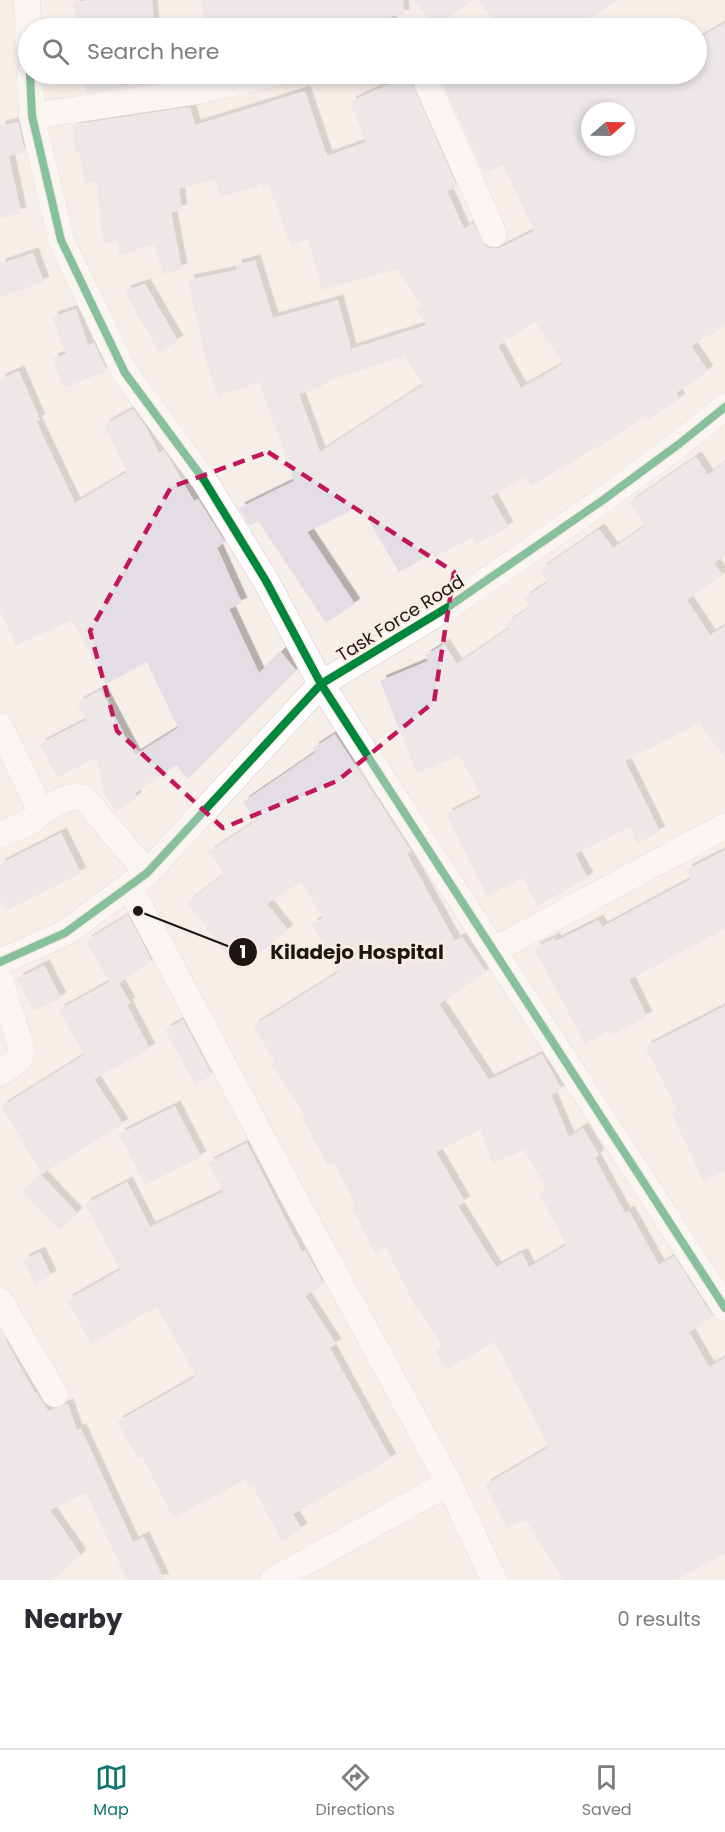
<!DOCTYPE html>
<style>
body{margin:0;font-family:Poppins,sans-serif;background:#f7f7f7;color:#2b2b33}
.compass{position:absolute;left:581px;top:102px;width:54px;height:54px;border-radius:50%;background:#fff;box-shadow:0 3px 9px #0003;rotate:70deg}
.list{margin:0;padding:0;list-style:none}
h2{display:flex;justify-content:space-between;align-items:center;height:78px;margin:0;padding:0 24px;font-size:26px}
h2 small{font-size:20px;font-weight:400;color:#7c7c81}
.icon{flex:none;width:33px;height:33px;fill:none;stroke:currentColor;stroke-width:2;stroke-linecap:round;stroke-linejoin:round}
.map{position:relative;flex:none;width:725px;height:1580px;overflow:hidden}
.search{position:absolute;background:#fff;box-shadow:0 3px 9px #0003;left:18px;right:18px;top:18px;height:66px;display:flex;align-items:center;gap:15px;box-sizing:border-box;padding:0 21px;border-radius:33px;color:#7c7c81;font-size:22px}
.sheet{height:168px;background:#fff}
nav{display:flex;justify-content:space-around;align-items:center;box-sizing:border-box;height:84px;border-top:2px solid #e1e1e2;background:#fff;font-size:16px;color:#7c7c81}
nav a{display:grid;justify-items:center;gap:3px}
nav .on{color:#0f766e}
.map>svg:first-child{display:block}
.building{fill:#e2dee4;fill-rule:evenodd;filter:url(#shadow)}
.lines{fill:none;stroke-linecap:round;stroke-linejoin:round}
.minor-casing{stroke:#d2ccc8;stroke-width:27}
.minor{stroke:#fefcfc;stroke-width:26}
.cycleway-casing{stroke:#fcede3;stroke-width:11}
.cycleway{stroke:#00873e;stroke-width:8}
.marked{fill:none;stroke:#c2185b;stroke-width:4.5;stroke-dasharray:12 8;stroke-linejoin:round}
.labels{text-anchor:middle;dominant-baseline:central;stroke-width:4.5;stroke-linejoin:round;paint-order:stroke}
.street-label{font-size:18px;fill:#1c1714;stroke:#fcede3}
.leader{fill:none;stroke:#1c1714;stroke-width:2}
.callout-dot{fill:#1c1714;stroke:#fcede3;stroke-width:2}
.mark-label{font-size:18px;text-anchor:middle;font-weight:bold;fill:#fff}
.callout-label{font-size:20px;text-anchor:middle;font-weight:bold;fill:#1c1714;stroke:#fcede3;stroke-width:4.5;stroke-linejoin:round;paint-order:stroke}
</style>
<div class="map">
<svg width="725" height="1580" viewBox="0 0 725 1580">
<defs>
<filter id="shadow"><feDropShadow dx="5.5" dy="-5.5" stdDeviation="0" flood-color="#0004"/></filter>
</defs>
<rect width="100%" height="100%" fill="#f6eee9"/>
<path class="building" d="M94,0h58l2,28h-78l-2,-26z
M202,0h201l1,15 -13,1 1,12h-33l-1,-10 -61,4v6h-32v-2l-61,2z
M414,0h59l-38,28z
M478,0h141l-45,28h-75z
M725,23v303l-34,20 17,25 -32,22 4,6 -31,21 -3,-5 -33,23 -82,48 -5,-9 -35,19 17,31 -31,17 -4,-6 -38,19 -2,-4 -34,19 -39,-66 -53,26 48,72 -29,19 -68,-102 -8,5 -11,-18 55,-27 -35,-99 -41,14 -12,-35 -18,-81 49,-10 -1,-5 19,-5 18,58 65,-18 13,49 76,-24 -11,-14 6,-5 -25,-37 -75,21 -14,-51 -17,7 -22,-59 -6,1 -1,-4 -41,13 -5,-17 -37,8 3,22 -11,2 11,57 -19,5 -10,-30 -34,12 -3,-15 -13,3 -7,-62 -11,1 -6,-31h-4l-3,-27 118,-18 5,18 110,-34 22,65 39,-14 -16,-40 58,-27 49,112 -10,4 17,38 9,-6 12,23 7,3 8,-1 34,-17 -31,-66 -19,9 -45,-100h257v-34zM590,111h36v36h-36zM535,322l28,42 -42,24 -23,-42zM405,356l18,29 -103,67 -21,-58 24,-7 -2,-4z
M84,74h98l1,4 -97,15z
M18,122l7,30 -16,4 12,57 -21,5v-92z
M33,253l11,29 -44,15v-33z
M145,284l33,57 -19,11 -35,-61z
M76,309l12,36 6,-2 13,28 -43,17 -12,-29 14,-5 -14,-37z
M19,371l21,49 -4,1 39,82 52,-31 -23,-47 29,-16 14,20 12,24 5,-3 30,51 4,-2 27,43 -8,6 25,55 -13,6 30,64 22,-21 15,18 -109,109 -10,-14 -41,27v6l-20,13 -11,-15 -9,-38 -39,20 -17,-34 46,-24 -9,-17 24,-13 34,65 43,-27 -31,-66 -41,22 -34,-64 -56,26 -16,-35v-232z
M696,457l12,18 17,-13v93l-11,8 9,12 -36,25 23,35 15,-9v133l-25,-36 -75,38 35,71 -23,11 -7,-16 -55,27 13,24 -51,28 -14,-28 -36,18 -41,-82 35,-17 -10,-21 -12,-20 -42,17 -37,-92 48,-20 -3,-5 19,-12 13,20 53,-36 -4,-4 24,-17 -6,-9 24,-16 -8,-12 59,-41 14,19 32,-22 -16,-23z
M335,734l76,117 -4,3 48,87 7,-4 24,35 -47,32 50,76 53,-26 20,36 -11,5 18,42 14,-9 16,27 -4,3 30,55 4,-2 30,54 15,-9 39,61 -24,15 20,35 16,-9v196l-50,26h-112l-37,-60 -19,9 -22,-44 64,-38 -54,-105 -49,28 -11,-19 7,-4 -24,-39 -2,1 -30,-61 -11,5 -23,-46 4,-2 -22,-42 -6,3 -26,-49 3,-2 -33,-51 3,-2 -22,-36 86,-54 -27,-48 11,-6 -22,-36 -34,22 21,26 -49,40 -52,-67 37,-29 -15,-22 47,-31 -13,-19 73,-50 -3,-4zM480,1130l13,33 31,-13 23,40 -8,4 28,51 -38,22 -7,-14 -26,14 -38,-61 7,-4 -29,-50z
M61,833l20,40 -75,38 -6,-11v-36z
M725,850v79l-96,51 18,37 -35,18 -2,-5 -25,14 -51,-96 20,-10 2,3 42,-21 4,7 89,-48 -5,-9z
M128,915l24,47 -33,21 11,20 -3,2 23,44 -56,30 29,45 -81,50 -41,-67 83,-52 -25,-45 50,-28 -23,-41z
M44,965l17,33 -28,13 -16,-32z
M725,1006v165l-22,10 -32,-69 6,-2 -32,-63z
M183,1020l29,55 -17,10 -30,-55z
M175,1106l26,51 -56,28 -26,-51z
M247,1143l55,109 3,-2 19,34 -19,12 31,48 -6,4 61,111 -98,55 9,15 -20,12 -30,-56 -3,2 -4,-7 -72,38 -31,-61 -4,2 -21,-37 78,-45 -1,-4 -37,-66 -66,37 -24,-44 53,-30 -35,-66 42,-22 23,45 73,-35 -15,-29z
M40,1174l37,39 -17,17 -37,-38z
M40,1252l11,24 -16,8 -12,-24z
M0,1330l35,63 1,-1 12,19 20,-7 9,26 4,-1 52,113 11,-5 20,43h-37l-41,-87 -36,17 31,45 -29,25h-52z"/>
<g class="lines">
<defs>
<path id="minor" d="M27,0l1,39
M30,74l2,42 29,124 64,133 79,107 62,101 55,103 404,624
M423,74l71,160
M32,116l166,-25 75,-17
M0,726l41,86 -9,9 -32,14
M41,812c13,-7 30,-20 44,-13l62,74
M129,886l163,308 157,289 45,97
M494,950l231,-124
M0,962l65,-29 82,-60 174,-189 127,-77 155,-107 76,-56 46,-37
M0,980l22,70 -3,10 -19,13
M0,1301l55,93
M273,1580l176,-97"/>
</defs>
<use href="#minor" class="minor-casing"/>
<use href="#minor" class="minor"/>
<defs>
<path id="cycleway" d="M30,74l2,42 29,124 64,133 79,107 62,101 55,103 404,624
M0,962l65,-29 82,-60 174,-189 127,-77 155,-107 76,-56 46,-37"/>
</defs>
<use href="#cycleway" class="cycleway-casing"/>
<use href="#cycleway" class="cycleway"/>
</g>
<path d="M0 0H725V1580H0ZM268,452l186,120 -20,130 -97,79 -114,47 -106,-97 -27,-100 81,-144z" fill="#f6eee9" fill-opacity=".55" fill-rule="evenodd"/>
<path class="marked" d="M268,452l186,120 -20,130 -97,79 -114,47 -106,-97 -27,-100 81,-144z"/>
<g class="labels">
<g class="street-label">
<text transform="translate(400 618) rotate(-32)">Task Force Road</text>
</g>
</g>
<path class="leader" d="M138 911L243 952"/>
<g class="callout-dot">
<circle cx="138" cy="911" r="6"/>
<circle cx="243" cy="952" r="15"/>
</g>
<g class="mark-label">
<text x="243" y="958">1</text>
</g>
<g class="callout-label">
<text x="357" y="959">Kiladejo Hospital</text>
</g>
</svg>
<svg class="compass" viewBox="-18 -18 36 36"><path d="M0-13l5 13h-10z" fill="#e53935"/><path d="M0 13l5-13h-10z" fill="#7c7c81"/></svg>
<div class="search"><svg class="icon" aria-label="search" viewBox="0 0 24 24"><circle cx="10" cy="10" r="6"/><path d="M15 15l6 6"/></svg>Search here</div>
</div>
<section class="sheet">
<h2>Nearby<small>0 results</small></h2>
<ul class="list">
</ul>
</section>
<nav>
<a class="on"><svg class="icon" aria-label="map" viewBox="0 0 24 24"><path d="M3 6l6-2 6 2 6-2v14l-6 2-6-2-6 2zM9 4v14M15 6v14"/></svg>Map</a>
<a><svg class="icon" aria-label="directions" viewBox="0 0 24 24"><path d="M12 3l9 9-9 9-9-9zM9 14v-3h6M13 9l2 2-2 2"/></svg>Directions</a>
<a><svg class="icon" aria-label="saved" viewBox="0 0 24 24"><path d="M7 4h10v16l-5-4-5 4z"/></svg>Saved</a>
</nav>
